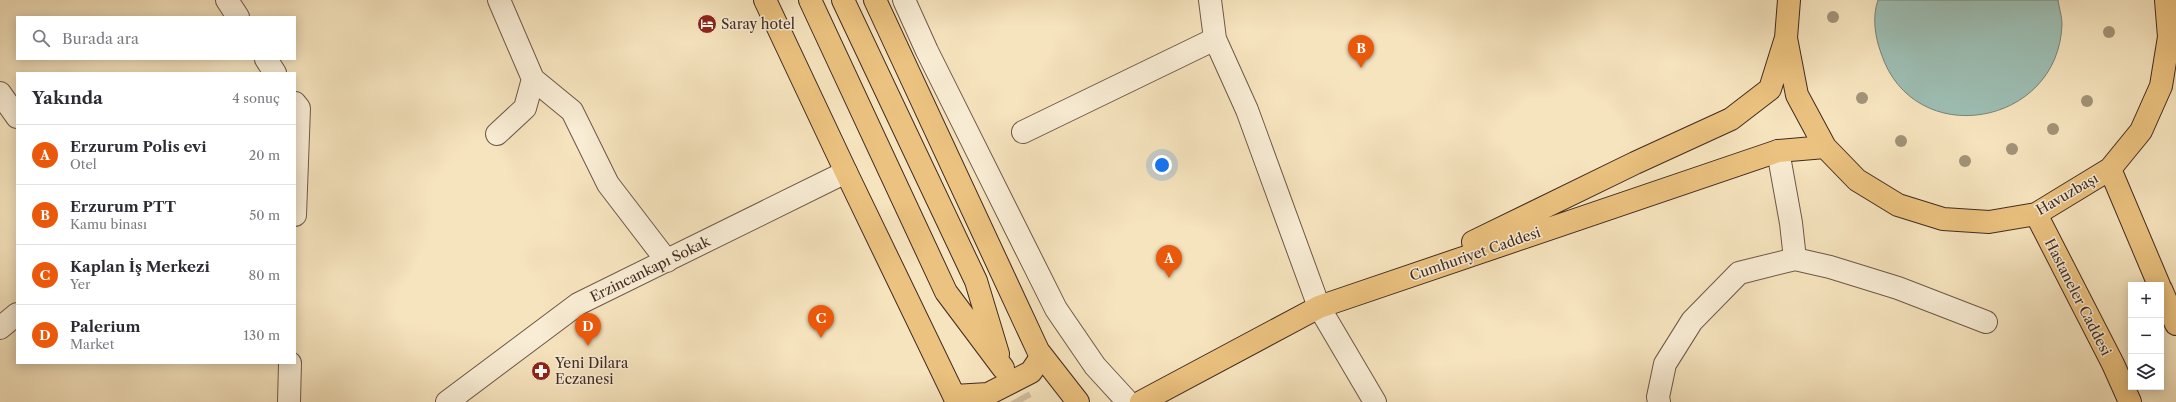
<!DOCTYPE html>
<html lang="tr">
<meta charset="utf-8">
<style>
body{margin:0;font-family:"Libre Caslon Text",serif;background:#f7f7f7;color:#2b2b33}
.controls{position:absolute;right:12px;bottom:12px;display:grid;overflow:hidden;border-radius:0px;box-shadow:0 2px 10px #0003}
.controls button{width:36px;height:36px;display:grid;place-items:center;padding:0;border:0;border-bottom:1px solid #e1e1e2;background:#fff;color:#2b2b33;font:20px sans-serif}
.you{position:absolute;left:1162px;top:165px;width:14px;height:14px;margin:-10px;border:3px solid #fff;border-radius:50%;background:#1a73e8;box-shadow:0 0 0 6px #1a73e833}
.badge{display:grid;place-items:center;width:26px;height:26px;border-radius:50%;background:#ea580c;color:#fff;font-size:13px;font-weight:700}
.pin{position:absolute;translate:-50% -33px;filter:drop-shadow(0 1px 2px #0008)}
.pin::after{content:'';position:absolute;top:21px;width:14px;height:12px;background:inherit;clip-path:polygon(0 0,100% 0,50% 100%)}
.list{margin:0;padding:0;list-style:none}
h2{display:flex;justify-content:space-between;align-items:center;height:52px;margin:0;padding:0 16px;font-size:17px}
h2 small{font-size:13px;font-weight:400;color:#7c7c81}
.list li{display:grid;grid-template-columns:26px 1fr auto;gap:12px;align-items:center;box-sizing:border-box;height:60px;padding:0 16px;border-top:1px solid #e1e1e2}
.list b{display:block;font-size:15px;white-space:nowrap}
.list p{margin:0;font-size:13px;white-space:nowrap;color:#7c7c81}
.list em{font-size:13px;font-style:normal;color:#7c7c81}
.icon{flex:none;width:22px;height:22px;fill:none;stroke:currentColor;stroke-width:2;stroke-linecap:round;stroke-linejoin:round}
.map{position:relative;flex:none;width:2176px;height:402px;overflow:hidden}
.search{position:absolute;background:#fff;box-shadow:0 2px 10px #0003;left:16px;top:16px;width:280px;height:44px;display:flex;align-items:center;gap:10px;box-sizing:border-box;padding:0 14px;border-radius:0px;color:#7c7c81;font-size:15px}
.panel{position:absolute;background:#fff;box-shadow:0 2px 10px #0003;left:16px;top:72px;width:280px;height:292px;border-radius:0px}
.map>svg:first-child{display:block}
.water{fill:#9dbeb3;stroke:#788379}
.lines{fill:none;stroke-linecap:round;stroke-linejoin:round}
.major-tunnel{stroke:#d2bf9f;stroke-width:22;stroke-dasharray:22 11;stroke-linecap:butt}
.minor-casing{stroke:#6e5848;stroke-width:24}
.major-casing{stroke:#412a21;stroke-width:24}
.minor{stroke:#f9edd5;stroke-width:22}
.major{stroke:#ebc27f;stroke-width:22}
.tree{fill:#a39378}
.labels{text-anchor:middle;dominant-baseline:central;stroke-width:3;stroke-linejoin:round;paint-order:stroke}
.poi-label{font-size:14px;fill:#412a21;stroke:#f9edd5;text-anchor:start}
.street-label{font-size:14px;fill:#412a21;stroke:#f9edd5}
</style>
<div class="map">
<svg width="2176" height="402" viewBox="0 0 2176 402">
<rect width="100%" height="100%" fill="#f6e4be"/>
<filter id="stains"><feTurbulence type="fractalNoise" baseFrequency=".005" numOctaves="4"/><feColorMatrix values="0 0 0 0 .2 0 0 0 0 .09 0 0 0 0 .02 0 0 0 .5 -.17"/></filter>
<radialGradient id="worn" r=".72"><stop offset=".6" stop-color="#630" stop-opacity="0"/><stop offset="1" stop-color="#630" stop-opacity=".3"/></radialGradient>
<path class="water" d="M1878,0h180c1,8 4,16 4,24 -3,103 -149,128 -181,29 -6,-16 -9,-36 -3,-53z"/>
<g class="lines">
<path class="major-tunnel" d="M1003,368l19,34"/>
<defs>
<path id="minor" d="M227,0l11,17
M904,0l23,51 129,258 39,57 33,36
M1210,0l5,39 32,71 72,197 56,95
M266,59l9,14
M533,79l39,32 36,73 59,77
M0,93l17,24
M295,103l4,5 -4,107
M1023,132l192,-93
M497,134l28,-26 8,-29 -34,-79
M1778,151l13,72 4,36
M0,328l17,-14
M289,402l1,-39
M447,402l131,-98 268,-132
M1659,402l-1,-5 7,-33 27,-43 47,-48 56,-14 35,8 68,21 88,34"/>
<path id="major" d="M765,0l81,172 111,230
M810,0l136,292 57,76
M843,0l133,281 22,73
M875,0l166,357 -10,15 -43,22 -34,2
M1789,0l-3,38 11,57 28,52 32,33 41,25 45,14 46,3 47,-8 74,-45 31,-38 20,-45 8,-49 -3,-37
M2110,169l49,116
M2036,214l77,150 17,38
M1473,242l162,-79 96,-44 39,-30 15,-48
M2161,289l15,35
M1039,352l39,50
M1141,402l178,-95 459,-156 47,-4"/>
</defs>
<use href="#minor" class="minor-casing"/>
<use href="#major" class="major-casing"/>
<use href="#minor" class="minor"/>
<use href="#major" class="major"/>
</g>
<g class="tree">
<circle cx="1833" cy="17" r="6"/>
<circle cx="2109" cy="32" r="6"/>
<circle cx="1862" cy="98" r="6"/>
<circle cx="2087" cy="101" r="6"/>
<circle cx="2053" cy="129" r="6"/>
<circle cx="1901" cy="141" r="6"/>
<circle cx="2012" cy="149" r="6"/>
<circle cx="1965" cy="161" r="6"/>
</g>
<defs>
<symbol id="hotel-disc" viewBox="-11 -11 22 22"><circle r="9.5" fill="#8f2418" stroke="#f9edd5"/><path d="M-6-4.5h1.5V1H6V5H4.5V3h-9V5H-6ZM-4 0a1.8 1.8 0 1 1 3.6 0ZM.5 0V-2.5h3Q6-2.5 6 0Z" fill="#fff"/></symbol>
<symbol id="pharmacy-disc" viewBox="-11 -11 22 22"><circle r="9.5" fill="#8f2418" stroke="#f9edd5"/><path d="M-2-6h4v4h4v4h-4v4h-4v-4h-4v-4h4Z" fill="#fff"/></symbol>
</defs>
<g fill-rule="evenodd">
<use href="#hotel-disc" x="696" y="13" width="22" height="22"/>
<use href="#pharmacy-disc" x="530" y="360" width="22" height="22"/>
</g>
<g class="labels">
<g class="poi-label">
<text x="721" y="24">Saray hotel</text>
<text x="555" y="363">Yeni Dilara<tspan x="555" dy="16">Eczanesi</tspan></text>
</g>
<g class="street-label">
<text transform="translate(2067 194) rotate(-30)">Havuzbaşı</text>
<text transform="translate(1475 254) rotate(-19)">Cumhuriyet Caddesi</text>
<text transform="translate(650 269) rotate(-26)">Erzincankapı Sokak</text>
<text transform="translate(2078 297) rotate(63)">Hastaneler Caddesi</text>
</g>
</g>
<rect width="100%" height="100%" filter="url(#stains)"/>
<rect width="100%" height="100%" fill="url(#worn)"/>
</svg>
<div class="controls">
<button>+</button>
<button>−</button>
<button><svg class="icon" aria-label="layers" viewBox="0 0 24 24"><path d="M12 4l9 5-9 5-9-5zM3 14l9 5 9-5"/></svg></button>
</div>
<div class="you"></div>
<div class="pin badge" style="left:1169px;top:278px">A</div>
<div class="pin badge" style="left:1361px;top:68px">B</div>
<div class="pin badge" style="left:821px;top:338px">C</div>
<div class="pin badge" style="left:588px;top:346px">D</div>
<div class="search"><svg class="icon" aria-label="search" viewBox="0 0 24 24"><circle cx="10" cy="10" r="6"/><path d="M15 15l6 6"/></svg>Burada ara</div>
<section class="panel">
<h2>Yakında<small>4 sonuç</small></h2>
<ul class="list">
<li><span class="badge">A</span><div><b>Erzurum Polis evi</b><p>Otel</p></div><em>20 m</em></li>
<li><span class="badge">B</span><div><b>Erzurum PTT</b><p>Kamu binası</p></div><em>50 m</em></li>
<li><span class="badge">C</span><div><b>Kaplan İş Merkezi</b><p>Yer</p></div><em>80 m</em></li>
<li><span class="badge">D</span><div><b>Palerium</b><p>Market</p></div><em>130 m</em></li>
</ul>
</section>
</div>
